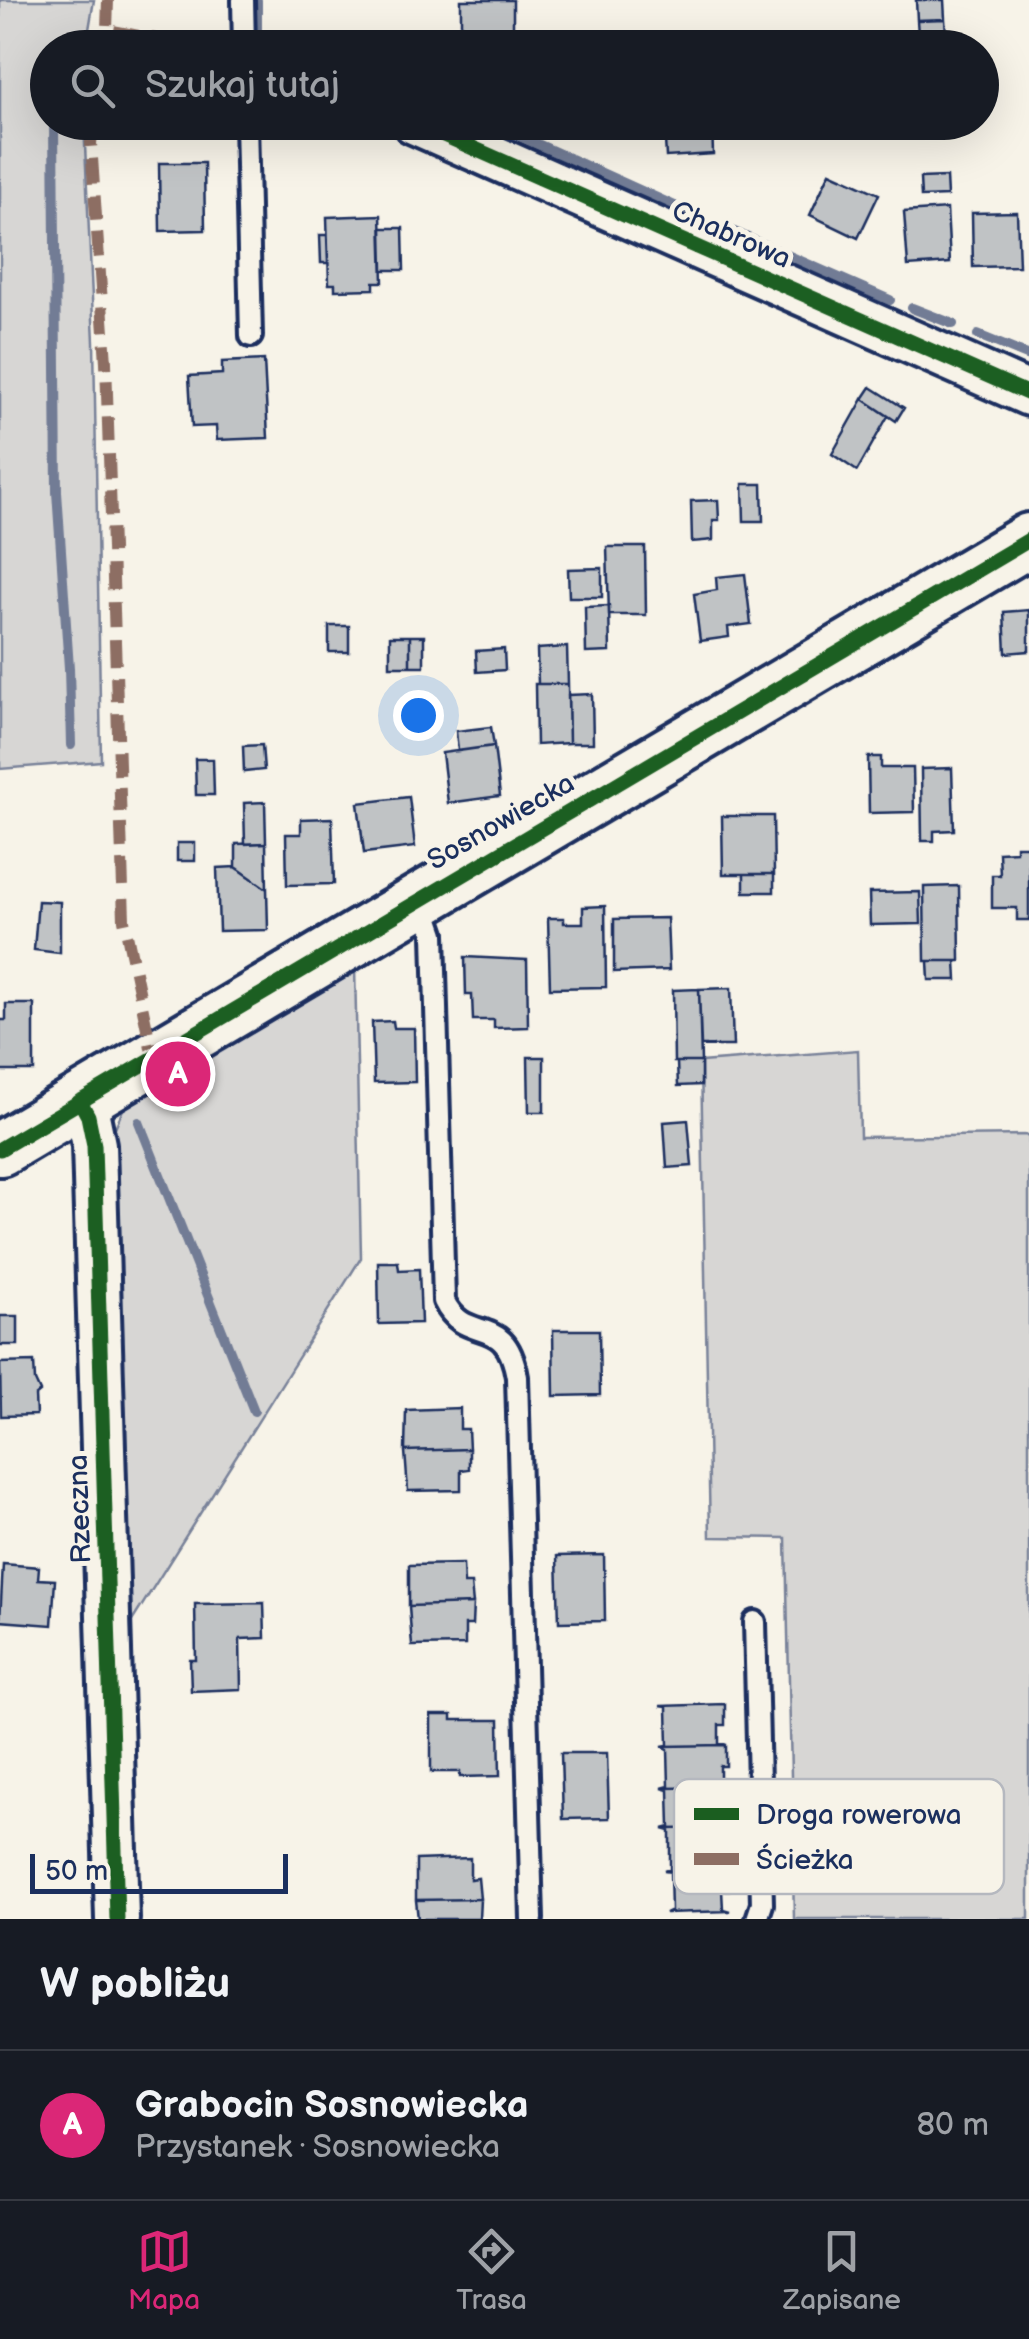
<!DOCTYPE html>
<html lang="pl">
<meta charset="utf-8">
<style>
body{margin:0;font-family:"Balsamiq Sans",sans-serif;background:#242831;color:#f1f3f6}
.scale{position:absolute;left:30px;bottom:25px;width:258px;box-sizing:border-box;padding-left:10px;border:5px solid #1b2f5e;border-top:0;font-size:28px;line-height:35px;white-space:nowrap;color:#1b2f5e;-webkit-text-stroke:8px #f7f3e8;paint-order:stroke}
.you{position:absolute;left:418px;top:715px;width:35px;height:35px;margin:-25px;border:8px solid #fff;border-radius:50%;background:#1a73e8;box-shadow:0 0 0 15px #1a73e833}
.badge{display:grid;place-items:center;width:65px;height:65px;border-radius:50%;background:#db2777;color:#fff;font-size:32px;font-weight:700}
.pin{position:absolute;translate:-50% -50%;border:5px solid #fff;box-shadow:0 2px 10px #0006}
.list{margin:0;padding:0;list-style:none}
h2{display:flex;justify-content:space-between;align-items:center;height:130px;margin:0;padding:0 40px;font-size:42px}
h2 small{font-size:32px;font-weight:400;color:#9ea1a6}
.list li{display:grid;grid-template-columns:65px 1fr auto;gap:30px;align-items:center;box-sizing:border-box;height:150px;padding:0 40px;border-top:2px solid #363941}
.list b{display:block;font-size:38px;white-space:nowrap}
.list p{margin:0;font-size:32px;white-space:nowrap;color:#9ea1a6}
.list em{font-size:32px;font-style:normal;color:#9ea1a6}
.icon{flex:none;width:55px;height:55px;fill:none;stroke:currentColor;stroke-width:2;stroke-linecap:round;stroke-linejoin:round}
.map{position:relative;flex:none;width:1029px;height:1919px;overflow:hidden}
.search{position:absolute;background:#171b24;box-shadow:0 10px 40px #0002;left:30px;right:30px;top:30px;height:110px;display:flex;align-items:center;gap:25px;box-sizing:border-box;padding:0 35px;border-radius:55px;color:#9ea1a6;font-size:38px}
.sheet{height:280px;background:#171b24}
nav{display:flex;justify-content:space-around;align-items:center;box-sizing:border-box;height:140px;border-top:2px solid #363941;background:#171b24;font-size:28px;color:#9ea1a6}
nav a{display:grid;justify-items:center;gap:5px}
nav .on{color:#db2777}
.map>svg:first-child{display:block}
.green{fill:#d7d6d4;stroke:#798299;stroke-width:2.5}
.lines{fill:none;stroke-linecap:round;stroke-linejoin:round}
.stream{stroke:#727c95;stroke-width:10}
.building{fill:#c0c3c5;stroke:#1b2f5e;stroke-width:2.5}
.service-casing{stroke:#1b2f5e;stroke-width:28}
.minor-casing{stroke:#1b2f5e;stroke-width:50}
.tertiary-casing{stroke:#1b2f5e;stroke-width:60}
.service{stroke:#f7f3e8;stroke-width:20}
.minor{stroke:#f7f3e8;stroke-width:42}
.tertiary{stroke:#f7f3e8;stroke-width:52}
.quiet{stroke:#8d6e63;stroke-width:12;stroke-dasharray:25 12;stroke-linecap:butt}
.cycleway-casing{stroke:#f7f3e8;stroke-width:21}
.cycleway{stroke:#1b5e20;stroke-width:15}
.labels{text-anchor:middle;dominant-baseline:central;stroke-width:10;stroke-linejoin:round;paint-order:stroke}
.street-label{font-size:28px;fill:#1b2f5e;stroke:#f7f3e8}
.key{fill:#f7f3e8;stroke:#b5b8bf;stroke-width:2.5}
.key-label{font-size:28px;fill:#1b2f5e}
</style>
<div class="map">
<svg width="1029" height="1919" viewBox="0 0 1029 1919">
<rect width="100%" height="100%" fill="#f7f3e8"/>
<filter id="ink" filterUnits="userSpaceOnUse"><feTurbulence type="fractalNoise" baseFrequency=".01" numOctaves="2"/><feDisplacementMap in="SourceGraphic" scale="20" xChannelSelector="R" yChannelSelector="G"/><feConvolveMatrix kernelMatrix="1 2 1 2 8 2 1 2 1" color-interpolation-filters="sRGB"/></filter>
<g filter="url(#ink)">
<path class="green" d="M0,0h94l-8,47 -38,1v74l36,1 10,219 7,419 -101,8z
M355,966l6,292 -242,384 -6,-510 12,-27z
M858,1050l2,87 169,-2v784h-235l-8,-381 -76,-1 -9,-475z"/>
<g class="lines">
<path class="stream" d="M257,31v-31
M54,122l3,370 12,176 2,77
M489,122l208,94
M723,227l167,73
M912,308l41,16
M978,335l51,21
M139,1122l115,289"/>
</g>
<path class="building" d="M461,0h52v36h-52z
M916,0h28l1,19 -28,1z
M945,19l2,29h-28l-2,-28z
M664,122h48l1,32 -47,3z
M159,163h45l1,67 -45,1z
M830,172l49,22 -21,44 -48,-23z
M946,177l1,19 -26,1 -1,-19z
M947,209l3,54 -42,3 -4,-54z
M1017,212l2,54 -46,1 -1,-54z
M381,215l2,67h-9v7l-39,1v-6h-6l-2,-67z
M382,228h21l1,42h-21z
M320,235h7l1,28h-7z
M264,360l4,78 -51,2 -1,-14 -24,1 -3,-51 33,-2v-12z
M871,387l33,21 -8,13 -33,-22z
M863,399l25,17 -31,55 -25,-17z
M743,484h19l1,37h-19z
M718,500l1,20h-6v20l-21,2 -1,-41z
M607,547h38l1,68h-37z
M602,568v29h-33l-1,-28z
M745,574l6,50 -23,3 1,10 -29,4 -6,-47 23,-4 -1,-13z
M609,606l1,46 -24,1 -1,-46z
M1029,610v41l-23,2 -2,-41z
M329,626h20v26h-20z
M390,636h20v30h-20z
M410,636h14v30h-14z
M567,647l1,37h-30l-1,-35z
M504,649l1,21 -28,2 -1,-21z
M535,684h33l1,59 -33,2z
M592,694l1,49h-24l-1,-48z
M491,727l3,19 -36,5 -2,-20z
M262,745l2,25 -20,2 -1,-26z
M494,746l6,50 -52,7 -6,-50z
M868,757h13v11h32l1,44 -45,1z
M195,759h18l1,36h-18z
M952,768l2,62 -20,1v10h-12l-1,-72z
M409,797l6,50 -51,6 -6,-50z
M265,802l1,41 -21,1 -1,-41z
M722,816h51l1,58h-51z
M332,818l2,66 -47,1 -1,-51h15v-15z
M177,843h18v18h-18z
M266,843l1,46 -31,-22v-23z
M1016,846h13v74h-12v-12h-25v-33h8l-1,-23 17,-1z
M236,867l31,22 1,41 -49,1 -2,-63z
M744,874h30v18h-30z
M959,886l1,75h-35l-1,-74z
M920,892l1,32 -51,1 -1,-32z
M38,901l22,1v51l-26,-3z
M605,906l1,81 -56,1 -2,-70h16v5h19v-16z
M667,918l2,52 -55,2v-53z
M465,957l62,3 1,67 -34,1v-8h-21l-1,-25h-6z
M928,961h28l1,19h-28z
M731,988l2,58h-32l-2,-57z
M699,989l2,73h-27l-1,-72z
M6,1004h28v67h-34v-51h6z
M393,1021l1,7h20l1,54 -41,1 -2,-61z
M528,1057h16v55h-15z
M677,1062h24v23l-23,1z
M688,1120l4,46 -25,2 -3,-46z
M378,1262h20l1,8 20,-1 2,54 -42,1z
M0,1316h18v29h-18z
M553,1330h46l1,65 -46,1z
M34,1362l1,19 5,11 -5,4 1,19 -35,1 -1,-53z
M460,1408v21h8l1,20 -64,2 1,-41z
M469,1449v20l-8,1v20l-53,1 -3,-40z
M604,1555l1,66 -46,1 -2,-66z
M3,1564l36,3 -1,12 17,1 -3,45 -52,-4z
M463,1564l1,20h7l2,20 -64,2v-41z
M264,1603l1,35 -25,1 1,50 -50,2 -1,-31h6l-1,-56z
M473,1604l-1,21h-7v20l-53,1 -3,-40z
M725,1704v21h-6v18l7,2 -64,1 6,-1 -1,-38 -7,-1z
M431,1715h21v5h47l1,56 -40,1v-5h-29z
M726,1745v21h-6v18h7v3l-65,1 7,-2 -1,-37 -6,-3z
M561,1753h46l2,65 -46,1z
M727,1787v20h-6v18h7v3l-65,1 7,-2 -1,-37 -7,-2z
M728,1828v20h-6v18h7v3l-65,2 6,-2v-38l-7,-2z
M470,1858v21l8,-1 2,21 -64,1v-40z
M729,1869v21h-7l1,19 7,2 -65,2 6,-3 -1,-38 -6,-1z
M480,1899l-1,20h-61l-2,-19z"/>
<g class="lines">
<defs>
<path id="service" d="M243,0l1,48
M246,122l5,214
M422,899l12,35 10,367c22,46 62,9 73,76l15,542
M755,1622l7,282 -5,15"/>
<path id="minor" d="M414,122l615,272
M80,1101l8,15 6,29 23,774"/>
<path id="tertiary" d="M0,1149l1029,-609"/>
</defs>
<use href="#service" class="service-casing"/>
<use href="#minor" class="minor-casing"/>
<use href="#tertiary" class="tertiary-casing"/>
<use href="#service" class="service"/>
<use href="#minor" class="minor"/>
<use href="#tertiary" class="tertiary"/>
<path class="quiet" d="M108,0l-1,30 65,12 67,6
M94,122l-3,21 15,219 18,558 29,137"/>
<defs>
<path id="cycleway" d="M414,122l615,272
M80,1101l8,15 6,29 23,774
M0,1149l1029,-609"/>
</defs>
<use href="#cycleway" class="cycleway-casing"/>
<use href="#cycleway" class="cycleway"/>
</g>
</g>
<g class="labels">
<g class="street-label">
<text transform="translate(731 235) rotate(24)">Chabrowa</text>
<text transform="translate(501 822) rotate(-30)">Sosnowiecka</text>
<text transform="translate(80 1509) rotate(-92)">Rzeczna</text>
</g>
</g>
<rect x="674" y="1779" width="330" height="115" rx="15" class="key"/>
<rect x="694" y="1808" width="45" height="12" fill="#1b5e20"/>
<rect x="694" y="1853" width="45" height="12" fill="#8d6e63"/>
<g class="key-label">
<text x="756" y="1824">Droga rowerowa</text>
<text x="756" y="1869">Ścieżka</text>
</g>
</svg>
<div class="scale">50 m</div>
<div class="you"></div>
<div class="pin badge" style="left:178px;top:1074px">A</div>
<div class="search"><svg class="icon" aria-label="search" viewBox="0 0 24 24"><circle cx="10" cy="10" r="6"/><path d="M15 15l6 6"/></svg>Szukaj tutaj</div>
</div>
<section class="sheet">
<h2>W pobliżu<small></small></h2>
<ul class="list">
<li><span class="badge">A</span><div><b>Grabocin Sosnowiecka</b><p>Przystanek · Sosnowiecka</p></div><em>80 m</em></li>
</ul>
</section>
<nav>
<a class="on"><svg class="icon" aria-label="map" viewBox="0 0 24 24"><path d="M3 6l6-2 6 2 6-2v14l-6 2-6-2-6 2zM9 4v14M15 6v14"/></svg>Mapa</a>
<a><svg class="icon" aria-label="directions" viewBox="0 0 24 24"><path d="M12 3l9 9-9 9-9-9zM9 14v-3h6M13 9l2 2-2 2"/></svg>Trasa</a>
<a><svg class="icon" aria-label="saved" viewBox="0 0 24 24"><path d="M7 4h10v16l-5-4-5 4z"/></svg>Zapisane</a>
</nav>
